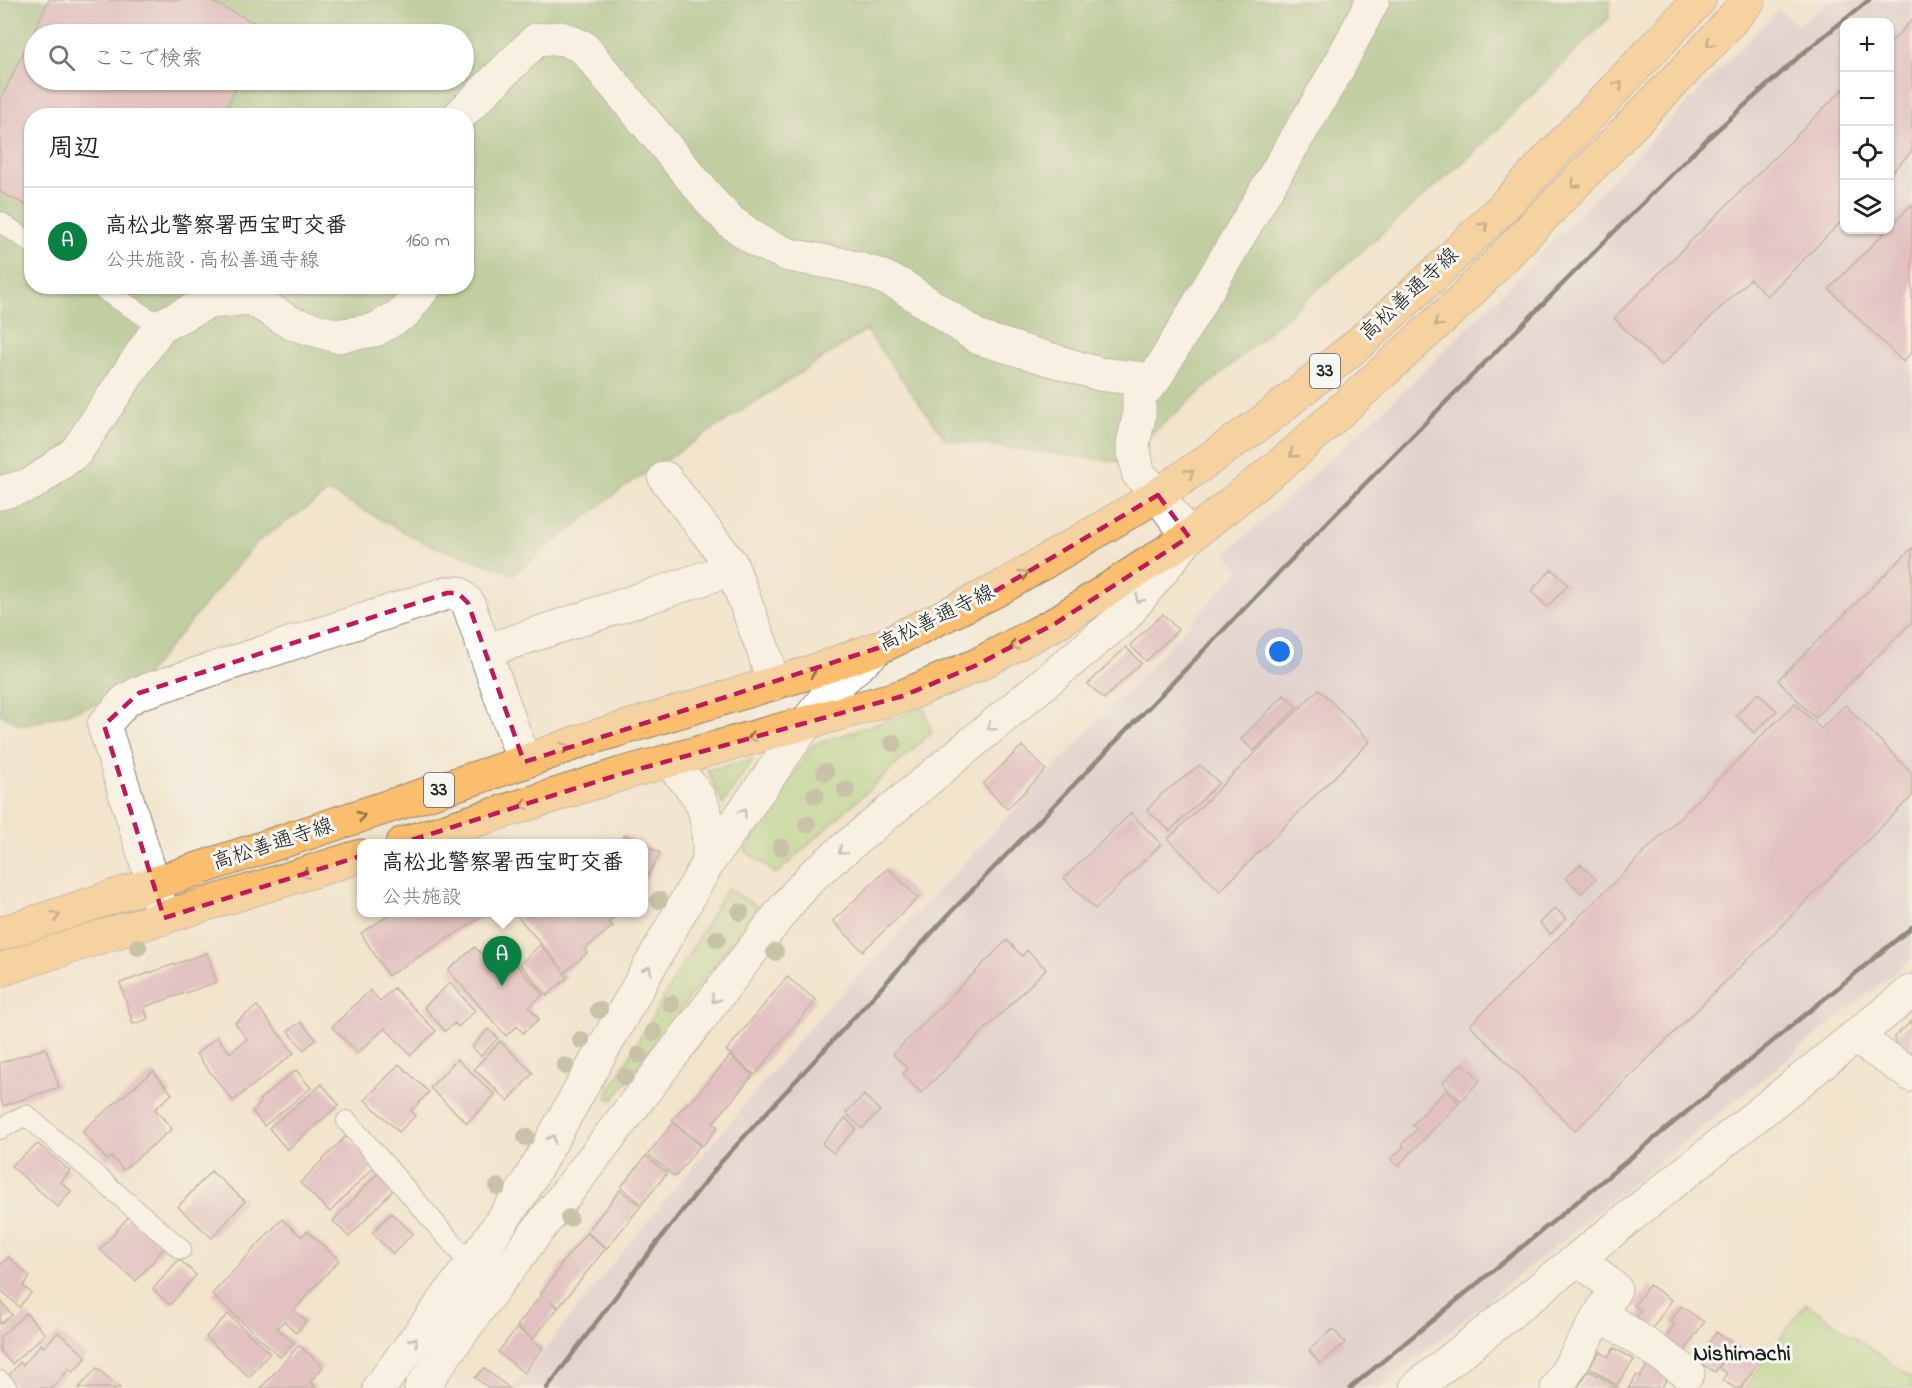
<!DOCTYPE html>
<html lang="ja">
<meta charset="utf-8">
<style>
body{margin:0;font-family:"Indie Flower","Klee One",sans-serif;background:#f6f6f6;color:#222}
.controls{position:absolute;right:18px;top:18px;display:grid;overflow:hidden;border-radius:12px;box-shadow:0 2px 4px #0004}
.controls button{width:54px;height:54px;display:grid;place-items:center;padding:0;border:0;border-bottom:2px solid #e0e0e0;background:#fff;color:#222;font:30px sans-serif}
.you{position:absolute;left:1280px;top:652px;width:21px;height:21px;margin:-15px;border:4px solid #fff;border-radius:50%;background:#1a73e8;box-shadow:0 0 0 9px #1a73e833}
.badge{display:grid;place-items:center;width:39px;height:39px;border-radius:50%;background:#0b8043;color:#fff;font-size:20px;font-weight:700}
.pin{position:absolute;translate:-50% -50px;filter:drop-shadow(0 2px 3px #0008)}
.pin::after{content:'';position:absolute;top:32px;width:21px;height:18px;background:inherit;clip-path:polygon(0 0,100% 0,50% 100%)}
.popup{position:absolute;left:357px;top:839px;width:291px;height:78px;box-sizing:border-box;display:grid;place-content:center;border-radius:12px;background:#fff;filter:drop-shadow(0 2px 4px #0005);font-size:20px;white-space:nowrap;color:#767676}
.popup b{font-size:22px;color:#222}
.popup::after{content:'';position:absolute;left:50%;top:100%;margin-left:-12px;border:12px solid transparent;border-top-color:#fff}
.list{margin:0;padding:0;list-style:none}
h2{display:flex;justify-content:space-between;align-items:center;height:78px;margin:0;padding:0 24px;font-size:26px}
h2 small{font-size:20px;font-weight:400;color:#767676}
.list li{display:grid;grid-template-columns:39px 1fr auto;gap:18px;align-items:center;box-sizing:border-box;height:108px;padding:0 24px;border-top:2px solid #e0e0e0}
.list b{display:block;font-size:22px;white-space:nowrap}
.list p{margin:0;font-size:20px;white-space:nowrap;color:#767676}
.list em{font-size:20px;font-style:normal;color:#767676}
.icon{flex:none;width:33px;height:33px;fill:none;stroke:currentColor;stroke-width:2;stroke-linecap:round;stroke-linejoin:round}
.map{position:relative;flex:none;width:1912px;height:1388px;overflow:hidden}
.search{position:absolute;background:#fff;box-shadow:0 2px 4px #0004;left:24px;top:24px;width:450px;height:66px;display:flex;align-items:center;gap:15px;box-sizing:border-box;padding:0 21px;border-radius:33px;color:#767676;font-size:22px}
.panel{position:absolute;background:#fff;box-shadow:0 2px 4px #0004;left:24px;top:108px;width:450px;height:186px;border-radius:24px}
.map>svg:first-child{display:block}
.industrial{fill:#cfbdcf;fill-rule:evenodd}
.green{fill:#a4d27f;stroke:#60774e;stroke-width:1.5}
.forest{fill:#83b46e;stroke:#506845;stroke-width:1.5;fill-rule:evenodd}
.building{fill:#ce97b2}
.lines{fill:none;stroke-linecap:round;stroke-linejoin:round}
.service-casing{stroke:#878074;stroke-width:22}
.minor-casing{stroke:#878074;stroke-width:35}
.tertiary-casing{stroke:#878074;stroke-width:35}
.primary-casing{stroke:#878074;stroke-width:35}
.service{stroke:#fff;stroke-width:20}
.minor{stroke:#fff;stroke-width:33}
.tertiary{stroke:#fff;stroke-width:33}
.primary{stroke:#fbbd6e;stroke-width:33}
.rail{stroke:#1c1c1c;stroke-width:4.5}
.tree{fill:#97997e}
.oneway{stroke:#8c6c45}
.oneway2{stroke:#999}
.marked{fill:none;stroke:#c2185b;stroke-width:4.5;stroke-dasharray:12 8;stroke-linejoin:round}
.labels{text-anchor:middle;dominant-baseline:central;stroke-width:6;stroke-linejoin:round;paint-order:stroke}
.shield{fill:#f6f6f2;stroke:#5d5d5c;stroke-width:1.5}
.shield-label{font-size:20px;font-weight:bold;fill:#1c1c1c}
.street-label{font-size:21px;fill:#1c1c1c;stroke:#f6f6f2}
.neighbourhood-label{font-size:22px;font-weight:bold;fill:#1c1c1c;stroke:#f6f6f2}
</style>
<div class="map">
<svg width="1912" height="1388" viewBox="0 0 1912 1388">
<rect width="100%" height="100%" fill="#f6f6f2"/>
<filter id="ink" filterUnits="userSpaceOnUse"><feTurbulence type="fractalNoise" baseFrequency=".0167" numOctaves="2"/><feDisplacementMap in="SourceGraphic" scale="12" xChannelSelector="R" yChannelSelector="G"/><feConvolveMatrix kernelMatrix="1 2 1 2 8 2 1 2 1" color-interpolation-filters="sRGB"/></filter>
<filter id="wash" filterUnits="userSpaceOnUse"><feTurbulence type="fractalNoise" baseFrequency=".008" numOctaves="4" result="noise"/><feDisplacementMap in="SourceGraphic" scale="24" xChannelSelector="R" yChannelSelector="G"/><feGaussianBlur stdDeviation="1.35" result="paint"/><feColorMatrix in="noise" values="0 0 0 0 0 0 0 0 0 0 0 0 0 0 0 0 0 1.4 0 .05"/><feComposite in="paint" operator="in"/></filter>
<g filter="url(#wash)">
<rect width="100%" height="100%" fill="#f2e4cc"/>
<path class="industrial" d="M1830,0h82v958l-533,430h-865l115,-145 177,-212 434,-461 -14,-16 161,-147 112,-110 279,-288 20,16zM1844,22h46v208h-46z"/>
<path class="green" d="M924,708l8,24 -156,142 -31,-24 68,-105z
M753,759l-30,45 -16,-34z
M727,888l31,19 -145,193 -7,-3z
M1806,1303l106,75v10h-168z"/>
<path class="forest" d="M0,0h1610l-1,18 -134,134 -355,310 -174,-22 -80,-110 -242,157 -110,87 -89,-31 -96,-51 -73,51 -127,152 -106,31 -23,-12zM34,34h430v46h-430zM32,116h434v170h-434z"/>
<g id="blocks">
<path class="building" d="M49,0h159l58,28 -4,6h-228v46h206l-17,36h-191v92l-32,-16v-91z
M1912,20v131l-22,23v-131z
M1844,88v131l-77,77 -17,-17 -89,87 -47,-48z
M1912,204v148l-9,10 -74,-73 58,-59h3v-3z
M1912,548v74l-97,96 -37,-38z
M1552,569l16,16 -21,22 -16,-16z
M1163,614l15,16 -32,31 -16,-16z
M1126,647l15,16 -37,36 -16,-15z
M1319,689l51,52 -150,150 -52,-52z
M1758,693l19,18 -23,22 -18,-18z
M1284,695l13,12 -43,44 -13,-12z
M1795,703l26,26 24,-24 67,68v23l-337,335 -105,-106z
M1022,746l24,24 -39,39 -24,-25z
M1200,765l19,18 -49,48 -23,-21 14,-15z
M1131,813l30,31 -66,65 -31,-31z
M625,834l17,10h-23z
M643,844l17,9 -15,28 -2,-2z
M1580,864l16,15 -14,14 -16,-15z
M888,868l30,30 -55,53 -30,-30z
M1555,908l11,10 -15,16 -11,-11z
M394,912h96l-102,64 -27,-43z
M514,912h100l3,4 -8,6 4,4 -29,24 3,3 -23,20 4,4 -21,19 -27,-32 20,-19 23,25z
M1007,940l15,16 5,-6 19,19 -125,124 -18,-19 5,-5 -15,-15z
M475,947l17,19 14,-13 37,42 -14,12 10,12 -16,14 -6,-7 -11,10 -58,-66z
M207,953l10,29 -73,25 4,12 -15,5 -13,-41z
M787,977l29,23 -61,75 -29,-24z
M450,983l25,28 -17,16 -3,-4 -10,8 -21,-24z
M394,988l42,43 -25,24 -26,-27 -27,25 -26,-26 38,-37 10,11z
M257,1006l37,47 -61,48 -37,-47 21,-17 13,16 17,-14 -12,-16z
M1912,1021v37l-14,-9 -4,-12z
M301,1022l15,17 -12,11 -16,-19z
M488,1029l10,9 -17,18 -9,-9z
M500,1041l33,32 -25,28 -34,-32z
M46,1048l13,39 -56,19 -3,-9v-34z
M730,1056l23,19 -40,48 5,4 -15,19 -31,-26 16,-18 2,1z
M457,1059l38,36 -28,28 -37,-35z
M1462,1063l18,17 -19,21 -19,-18z
M399,1064l30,28 -18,19 5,4 -17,17 -34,-32z
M296,1070l15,18 -47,38 -12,-15 9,-8 -2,-3z
M153,1071l19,23 -17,15 17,20 -49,41 -11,-13 -5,3 -25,-29z
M322,1084l17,21 -52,45 -18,-22z
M1446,1090l13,13 -61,63 -7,-7 13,-13 -2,-2 15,-15 -5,-4z
M864,1095l16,16 -18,18 -16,-16z
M846,1118l10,11 -23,24 -11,-10z
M673,1123l27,22 -25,32 -27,-23z
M346,1136l30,29 -46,47 -30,-29z
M38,1144l32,27 -9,11 10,9 -13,16 -47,-41z
M646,1156l21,17 -25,31 -21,-17z
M211,1171l34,30 -33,37 -34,-31z
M378,1173l16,16 -45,48 -16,-16z
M620,1190l21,16 -34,42 -20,-16z
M391,1213l22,20 -20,21 -21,-21z
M129,1216l36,31 -29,34 -36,-31z
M282,1219l20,18 5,-6 32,29 -45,50 12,11 -10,12 -12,-12 -7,7 17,15 -14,14 -68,-63z
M586,1233l20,15 -47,59 -10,-7 9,8 -25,31 -16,-13 25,-32 -1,-1 19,-25 -1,-1z
M9,1257l21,20 -7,9 8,7 -12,14 -19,-18v-23z
M179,1259l17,16 -26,30 -17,-16z
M1649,1285l23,15 -20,29 -16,-11 5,-8 -7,-4z
M0,1300l12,15 -12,9z
M1681,1306l23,16 -21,31 -19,-12 11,-17 -5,-2z
M26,1313l19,21 -33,30 -12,-13v-14z
M228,1314l42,39 -21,24 -43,-40z
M517,1328l26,20 -19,25 -26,-21z
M1333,1329l12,14 -25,21 -11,-14z
M58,1332l29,25 -14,15 -4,-3 -16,19h-34l-11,-11 12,-15 3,3 18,-21 3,3z
M1716,1332l43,28 -17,28h-7l-13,-8 5,-7 -8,-5 14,-22 -18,26 -15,-9 10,-15 -3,-2z
M299,1345l24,22 -13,15 7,6h-56z
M1614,1348l20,12 -17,25 -28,-18 11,-16 8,6z
M1651,1360l20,13 -10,15h-33l9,-13 3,2z
M97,1368l23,20h-41z
M484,1368l25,20h-20l-14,-10z
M1589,1370l29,18h-41z"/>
</g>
</g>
<g filter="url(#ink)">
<use href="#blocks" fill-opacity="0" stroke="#878074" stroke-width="1.5"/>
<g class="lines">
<defs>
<path id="service" d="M0,222l32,21
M98,286l62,40
M347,1121l124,144
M0,1129l26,-14 155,134
M0,1381l7,7"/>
<path id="minor" d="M459,116l77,-76 25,-2 22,9 132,159 16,16 28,20 30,13 56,10 33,10 24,11 77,52 120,36 55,6 -15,16v21l-6,27 5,29 20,22 31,42
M1154,380l184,-312 35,-68
M665,478l66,86 33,88 9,32
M0,493l32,-9 44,-32 84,-126 49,-24 42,-4 40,25 46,13 38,-6 29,-17 21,-27
M485,651l247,-82
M164,918l-60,-193 21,-24 14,-8 308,-100h11l10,10 56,159
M1855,1037l57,38
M1601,1314l87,59
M1416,1388l496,-397
M1557,1388l58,-99 -36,-31"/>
<path id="tertiary" d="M668,761c37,39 41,46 41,100
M379,1388l92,-123 52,-74 186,-330 98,-139 28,-36 43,-38
M421,1388l75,-103 290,-379 27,-31 312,-259 59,-73"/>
<path id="primary" d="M402,844l219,-70 282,-78 74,-31 79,-42 133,-86 102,-81 171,-156 251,-259 36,-41
M0,934l524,-172 57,-21 227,-68 70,-25 119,-58 161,-95 107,-75 92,-75 79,-72 66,-65 197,-208
M0,970l72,-24 289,-90"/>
</defs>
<use href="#service" class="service-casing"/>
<use href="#minor" class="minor-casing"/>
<use href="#tertiary" class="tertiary-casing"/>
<use href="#primary" class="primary-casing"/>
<use href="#service" class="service"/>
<use href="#minor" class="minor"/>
<use href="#tertiary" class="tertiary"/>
<use href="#primary" class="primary"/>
<path class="rail" d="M547,1388l90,-120 84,-106 230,-250 398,-412 262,-265 95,-95 96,-86 67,-54
M1350,1388l562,-461"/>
</g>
<g class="tree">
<circle cx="893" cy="743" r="9"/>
<circle cx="825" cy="772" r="9"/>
<circle cx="846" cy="790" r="9"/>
<circle cx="815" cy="795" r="9"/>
<circle cx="807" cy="824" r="9"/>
<circle cx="781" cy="847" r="9"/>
<circle cx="659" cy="900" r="9"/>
<circle cx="740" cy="912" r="9"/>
<circle cx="717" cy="939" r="9"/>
<circle cx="138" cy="947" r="9"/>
<circle cx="775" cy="952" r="9"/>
<circle cx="671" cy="1004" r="9"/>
<circle cx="599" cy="1010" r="9"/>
<circle cx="654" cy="1032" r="9"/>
<circle cx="581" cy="1040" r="9"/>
<circle cx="639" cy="1055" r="9"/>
<circle cx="565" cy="1066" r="9"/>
<circle cx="625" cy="1077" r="9"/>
<circle cx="526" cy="1137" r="9"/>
<circle cx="498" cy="1187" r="9"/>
<circle cx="569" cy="1218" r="9"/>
</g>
<defs><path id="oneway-chevron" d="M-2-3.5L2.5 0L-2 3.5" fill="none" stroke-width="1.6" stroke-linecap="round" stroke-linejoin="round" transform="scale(1.5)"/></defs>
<g class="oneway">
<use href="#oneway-chevron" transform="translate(1710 43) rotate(133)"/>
<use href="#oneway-chevron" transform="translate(1619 85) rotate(-46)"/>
<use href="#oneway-chevron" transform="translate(1575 184) rotate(134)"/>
<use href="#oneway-chevron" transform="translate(1484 226) rotate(-45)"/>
<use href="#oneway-chevron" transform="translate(1438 323) rotate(138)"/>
<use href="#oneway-chevron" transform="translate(1293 454) rotate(139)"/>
<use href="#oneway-chevron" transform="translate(1190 473) rotate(-35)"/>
<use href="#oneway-chevron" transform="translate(1024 574) rotate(-31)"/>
<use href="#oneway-chevron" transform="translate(1014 646) rotate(152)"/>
<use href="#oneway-chevron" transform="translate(812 672) rotate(-19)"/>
<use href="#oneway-chevron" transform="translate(752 737) rotate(164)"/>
<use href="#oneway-chevron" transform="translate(565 747) rotate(-20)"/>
<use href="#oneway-chevron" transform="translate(524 805) rotate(162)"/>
<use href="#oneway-chevron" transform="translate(361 816) rotate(-18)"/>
<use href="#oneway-chevron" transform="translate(305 874) rotate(162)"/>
<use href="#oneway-chevron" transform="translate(56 916) rotate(-18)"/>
</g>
<g class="oneway2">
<use href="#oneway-chevron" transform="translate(1139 599) rotate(129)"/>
<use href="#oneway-chevron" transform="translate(991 727) rotate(140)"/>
<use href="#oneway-chevron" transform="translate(743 813) rotate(-55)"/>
<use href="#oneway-chevron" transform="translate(842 851) rotate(140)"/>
<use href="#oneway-chevron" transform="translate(648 970) rotate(-61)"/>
<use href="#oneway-chevron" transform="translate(715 999) rotate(127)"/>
<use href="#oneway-chevron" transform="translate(552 1139) rotate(-61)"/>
<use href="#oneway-chevron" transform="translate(414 1341) rotate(-53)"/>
</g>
</g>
<path d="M0 0H1912V1388H0ZM1158,495l31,42 -133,86 -79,42 -74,31 -282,78 -457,144 -60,-193 35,-32 308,-100h11l10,10 56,159 354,-114 119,-58z" fill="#f2e4cc" fill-opacity=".55" fill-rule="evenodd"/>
<path class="marked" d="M1158,495l31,42 -133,86 -79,42 -74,31 -282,78 -457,144 -60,-193 35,-32 308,-100h11l10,10 56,159 354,-114 119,-58z"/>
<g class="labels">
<g class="shield">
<rect x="1310" y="354" width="30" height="34" rx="4.5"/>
<rect x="424" y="773" width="30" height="34" rx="4.5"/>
</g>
<g class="shield-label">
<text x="1325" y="371">33</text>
<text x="439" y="790">33</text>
</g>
<g class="street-label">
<text transform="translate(1410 295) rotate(-43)">高松善通寺線</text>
<text transform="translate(937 619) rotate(-26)">高松善通寺線</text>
<text transform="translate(273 845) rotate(-18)">高松善通寺線</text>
</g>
<g class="neighbourhood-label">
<text x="1742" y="1355">Nishimachi</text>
</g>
</g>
</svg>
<div class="controls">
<button>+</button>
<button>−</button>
<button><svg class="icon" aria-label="locate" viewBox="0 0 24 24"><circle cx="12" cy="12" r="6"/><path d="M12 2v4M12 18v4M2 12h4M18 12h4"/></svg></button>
<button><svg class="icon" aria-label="layers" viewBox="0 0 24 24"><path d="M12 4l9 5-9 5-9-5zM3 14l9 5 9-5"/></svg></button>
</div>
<div class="you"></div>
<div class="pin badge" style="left:502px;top:986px">A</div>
<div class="popup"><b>高松北警察署西宝町交番</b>公共施設</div>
<div class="search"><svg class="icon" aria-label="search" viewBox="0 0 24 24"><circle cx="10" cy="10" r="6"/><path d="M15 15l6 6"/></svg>ここで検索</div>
<section class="panel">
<h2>周辺<small></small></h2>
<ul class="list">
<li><span class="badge">A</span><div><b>高松北警察署西宝町交番</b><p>公共施設 · 高松善通寺線</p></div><em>160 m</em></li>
</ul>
</section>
</div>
